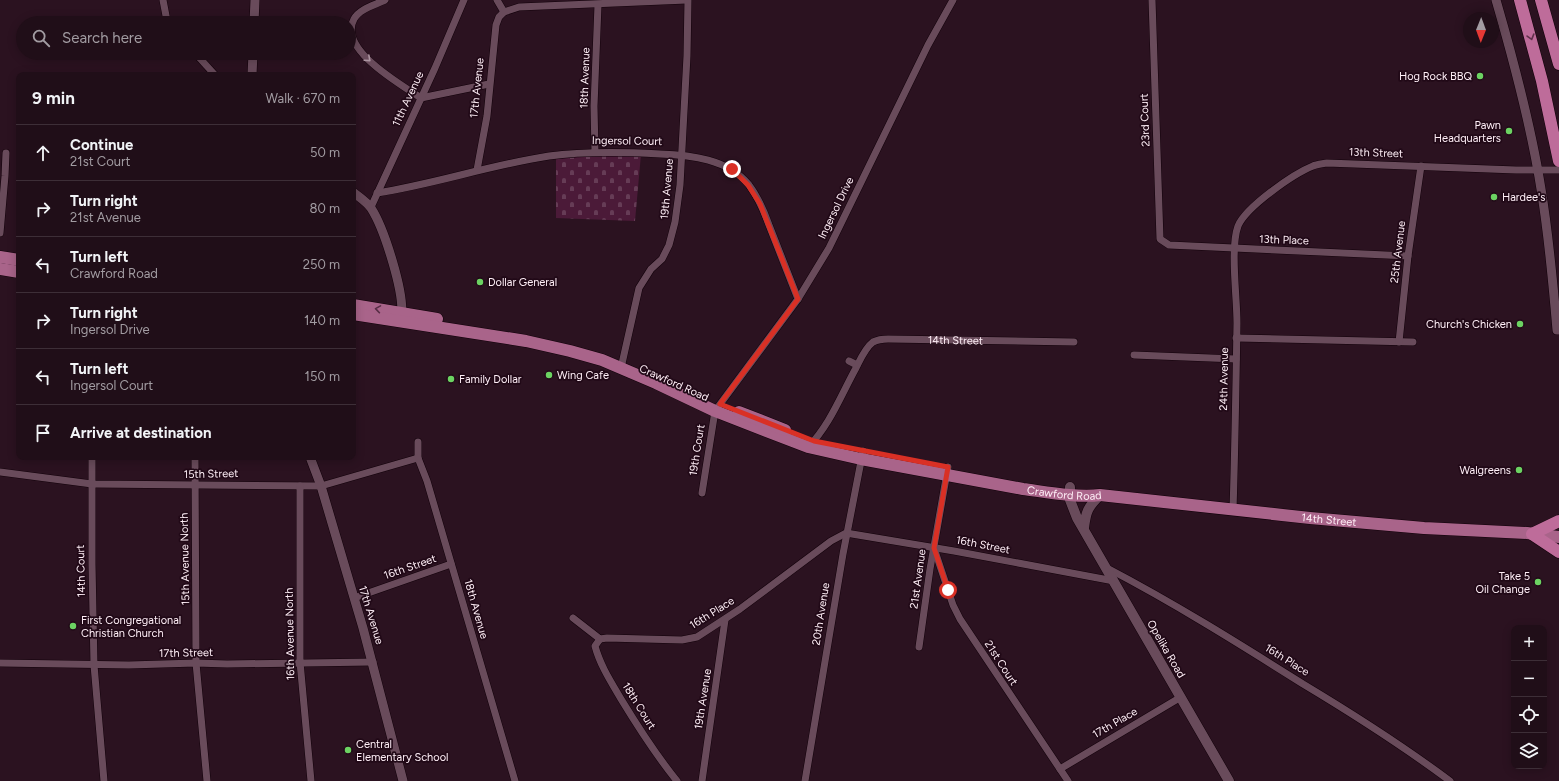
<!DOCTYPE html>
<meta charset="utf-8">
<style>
body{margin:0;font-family:Figtree,sans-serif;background:#2d1c25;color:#f1f3f6}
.controls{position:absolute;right:12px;bottom:12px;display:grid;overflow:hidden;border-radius:8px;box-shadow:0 2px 10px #0003}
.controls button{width:36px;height:36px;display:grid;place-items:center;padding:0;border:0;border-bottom:1px solid #3d2e37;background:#200e18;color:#f1f3f6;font:20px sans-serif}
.compass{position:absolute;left:1463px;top:12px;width:36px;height:36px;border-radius:50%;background:#200e18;box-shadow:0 2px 10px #0003;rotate:181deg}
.stop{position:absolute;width:12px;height:12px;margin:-9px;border:3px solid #d93025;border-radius:50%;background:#fff}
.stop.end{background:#d93025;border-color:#fff;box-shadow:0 1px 4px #0008}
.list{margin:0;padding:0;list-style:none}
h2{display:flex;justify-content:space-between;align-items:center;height:52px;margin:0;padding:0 16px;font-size:17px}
h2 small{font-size:13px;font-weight:400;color:#a29ca2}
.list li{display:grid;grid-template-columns:26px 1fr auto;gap:12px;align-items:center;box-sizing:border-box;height:56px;padding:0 16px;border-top:1px solid #3d2e37}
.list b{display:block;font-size:15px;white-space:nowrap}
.list p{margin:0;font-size:13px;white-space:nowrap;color:#a29ca2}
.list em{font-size:13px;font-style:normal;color:#a29ca2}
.icon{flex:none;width:22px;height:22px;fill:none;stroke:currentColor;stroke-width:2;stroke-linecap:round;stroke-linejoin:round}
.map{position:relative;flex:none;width:1559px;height:781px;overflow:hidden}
.search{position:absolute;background:#200e18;box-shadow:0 2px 10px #0003;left:16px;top:16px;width:340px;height:44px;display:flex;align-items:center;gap:10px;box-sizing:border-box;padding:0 14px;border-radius:22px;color:#a29ca2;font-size:15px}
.panel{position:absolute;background:#200e18;box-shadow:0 2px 10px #0003;left:16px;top:72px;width:340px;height:388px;border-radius:8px}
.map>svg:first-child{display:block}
.cemetery{fill:url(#cemetery-stones)}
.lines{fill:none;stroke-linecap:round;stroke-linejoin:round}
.minor-casing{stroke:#12010a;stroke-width:8}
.tertiary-casing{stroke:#12010a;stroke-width:10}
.secondary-casing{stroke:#12010a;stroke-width:11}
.primary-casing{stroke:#12010a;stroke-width:13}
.trunk-casing{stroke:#12010a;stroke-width:13}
.minor{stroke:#694b5b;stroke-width:7}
.tertiary{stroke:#694b5b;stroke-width:9}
.secondary{stroke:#694b5b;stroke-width:10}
.primary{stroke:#a9648a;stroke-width:12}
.trunk{stroke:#be6c9a;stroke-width:12}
.oneway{stroke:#60314b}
.oneway2{stroke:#ac95a1}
.oneway3{stroke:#572d45}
.route{stroke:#d93025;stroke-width:5}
.poi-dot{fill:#6cd362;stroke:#210917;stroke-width:1.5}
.labels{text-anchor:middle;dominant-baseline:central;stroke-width:3.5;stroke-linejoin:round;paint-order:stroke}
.poi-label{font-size:11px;fill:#ffeff7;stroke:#210917;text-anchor:start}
.street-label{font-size:11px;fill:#ffeff7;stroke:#210917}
</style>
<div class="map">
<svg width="1559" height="781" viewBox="0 0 1559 781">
<defs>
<pattern id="cemetery-stones" width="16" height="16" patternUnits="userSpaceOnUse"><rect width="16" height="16" fill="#4b1a38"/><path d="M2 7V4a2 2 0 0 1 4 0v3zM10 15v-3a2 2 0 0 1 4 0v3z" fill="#663c56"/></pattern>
</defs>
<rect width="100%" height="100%" fill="#2b1220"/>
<path class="cemetery" d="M641,154l-6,67 -79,-3v-59l41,-4z"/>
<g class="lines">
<defs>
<g id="minor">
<path d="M163,0l4,21 2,2"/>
<path d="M385,0c-10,5 -26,9 -31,19 -17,30 48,66 67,79l68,-14"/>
<path d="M497,0l7,12"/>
<path d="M1152,0l8,239 9,6 239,11"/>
<path d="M195,53l20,22"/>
<path d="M595,152l-1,-46 4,-101"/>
<path d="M477,170l10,-54 9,-91 3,-8 5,-5 15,-5 168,-7"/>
<path d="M377,193c58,-9 113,-28 172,-37 37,-5 74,-4 111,-2 31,1 68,5 89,31 9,12 15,26 20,40 10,25 19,49 29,74"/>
<path d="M371,207l64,-139 29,-68"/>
<path d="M0,233l5,-57 1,-23"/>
<path d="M1236,338l177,4"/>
<path d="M1399,342l9,-86 13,-90"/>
<path d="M1134,355l102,4"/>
<path d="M849,361l8,4"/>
<path d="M621,368l18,-80 12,-19 11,-10 7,-14 6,-23 5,-37 7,-129 1,-56"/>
<path d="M418,442v16l9,23 88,300"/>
<path id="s1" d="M808,447c21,-20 34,-54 48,-79 4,-8 9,-20 17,-26 4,-2 10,-3 15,-3l186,3"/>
<path d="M92,457v107l2,101 10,116"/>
<path d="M195,457l1,206 11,118"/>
<path d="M0,472l92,12 229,2 97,-28"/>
<path d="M300,486v176l11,119"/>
<path d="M702,493l13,-82 83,-112 31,-51 99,-203 25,-45"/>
<path d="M1233,510c2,-62 3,-125 4,-187 0,-26 -7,-75 1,-97 8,-19 55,-52 75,-60 4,-2 9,-2 14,-3l189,7h43"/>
<path d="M934,548l19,57 7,14 108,162"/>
<path d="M1107,568c67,35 131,75 196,116 50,30 100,62 147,97"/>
<path d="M354,598l97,-34"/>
<path d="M573,618l27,21 7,-1 75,2 15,-3 43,-28 91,-68 15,-8 108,18 160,30"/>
<path d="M600,639l-5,7c5,19 16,36 26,53 17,28 35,56 56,82"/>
<path d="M919,647l11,-78 18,-102"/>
<path d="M0,663l129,2 67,-2 31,1 146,-2"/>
<path d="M1060,769l121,-72"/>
<path d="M702,781l23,-161"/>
<path d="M805,781l38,-227 20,-103"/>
</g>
<path id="tertiary" d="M1496,0c18,62 35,125 45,189 8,47 12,94 16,141h2
M254,23l1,-23
M252,75l1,-22
M353,192c6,5 14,10 18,16 13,20 35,88 30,110
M310,457l11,29 42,142 40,153"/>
<path id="secondary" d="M1070,487v13l7,18 152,263
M1084,528c2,-17 4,-21 16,-33"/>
<g id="primary">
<path d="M0,257l19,3"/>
<path d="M0,269l19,3"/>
<path d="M353,305l84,14"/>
<path id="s2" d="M353,314l173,27 44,10 32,9 54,23 59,28 93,36 53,12 162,30c23,3 55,9 77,6l210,23 114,10 103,5 32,4"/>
<path d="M739,412l46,18"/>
</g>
<path id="trunk" d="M1520,0l22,81 17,80
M1541,0l18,64
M1532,534l27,18
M1532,534l27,-13"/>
</defs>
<use href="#minor" class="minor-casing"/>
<use href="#tertiary" class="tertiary-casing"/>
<use href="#secondary" class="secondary-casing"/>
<use href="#primary" class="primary-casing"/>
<use href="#trunk" class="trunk-casing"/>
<use href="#minor" class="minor"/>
<use href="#tertiary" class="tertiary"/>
<use href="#secondary" class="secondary"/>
<use href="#primary" class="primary"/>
<use href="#trunk" class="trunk"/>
</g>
<defs><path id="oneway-chevron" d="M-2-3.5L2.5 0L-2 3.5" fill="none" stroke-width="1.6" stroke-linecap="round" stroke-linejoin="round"/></defs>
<use class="oneway" href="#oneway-chevron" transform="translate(1531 37) rotate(74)"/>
<use class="oneway2" href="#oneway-chevron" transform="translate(368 59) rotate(42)"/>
<use class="oneway3" href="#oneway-chevron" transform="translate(378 309) rotate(-171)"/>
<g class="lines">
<path class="route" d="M732,169l16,16 12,19 38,95 -78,105 94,37 134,26 -14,81 14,42"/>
</g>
<g class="poi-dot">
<circle cx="1480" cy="76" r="4"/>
<circle cx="1509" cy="131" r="4"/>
<circle cx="1494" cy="197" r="4"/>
<circle cx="480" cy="282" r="4"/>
<circle cx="1520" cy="324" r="4"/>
<circle cx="549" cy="375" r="4"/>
<circle cx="451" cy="379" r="4"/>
<circle cx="1519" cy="470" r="4"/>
<circle cx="1538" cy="582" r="4"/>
<circle cx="73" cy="626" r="4"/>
<circle cx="348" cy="750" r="4"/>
</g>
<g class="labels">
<g class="poi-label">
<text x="1472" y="76" text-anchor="end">Hog Rock BBQ</text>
<text x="1501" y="125" text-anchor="end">Pawn<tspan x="1501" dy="13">Headquarters</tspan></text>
<text x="1502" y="197">Hardee's</text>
<text x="488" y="282">Dollar General</text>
<text x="1512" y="324" text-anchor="end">Church's Chicken</text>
<text x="557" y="375">Wing Cafe</text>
<text x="459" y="379">Family Dollar</text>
<text x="1511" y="470" text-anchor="end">Walgreens</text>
<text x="1530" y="576" text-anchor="end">Take 5<tspan x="1530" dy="13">Oil Change</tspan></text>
<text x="81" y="620">First Congregational<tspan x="81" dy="13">Christian Church</tspan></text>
<text x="356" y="744">Central<tspan x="356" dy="13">Elementary School</tspan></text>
</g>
<g class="street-label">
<text transform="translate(585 78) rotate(-88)">18th Avenue</text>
<text transform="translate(477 88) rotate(-84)">17th Avenue</text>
<text transform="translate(408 99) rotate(-65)">11th Avenue</text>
<text transform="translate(1145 120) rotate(-92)">23rd Court</text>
<text transform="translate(627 141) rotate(1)">Ingersol Court</text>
<text transform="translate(1376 153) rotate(2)">13th Street</text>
<text transform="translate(667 189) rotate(-85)">19th Avenue</text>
<text transform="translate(836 208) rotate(-64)">Ingersol Drive</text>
<text transform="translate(1284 240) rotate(2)">13th Place</text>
<text transform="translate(1398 252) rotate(-83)">25th Avenue</text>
<text stroke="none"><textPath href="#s1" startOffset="207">14th Street</textPath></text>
<text transform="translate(1224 379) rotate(-89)">24th Avenue</text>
<text transform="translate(674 383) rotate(24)">Crawford Road</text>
<text transform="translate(697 450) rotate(-81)">19th Court</text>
<text transform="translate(211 474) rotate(-1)">15th Street</text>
<text stroke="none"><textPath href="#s2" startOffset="738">Crawford Road</textPath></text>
<text stroke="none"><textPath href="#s2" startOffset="1004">14th Street</textPath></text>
<text transform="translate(983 545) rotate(11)">16th Street</text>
<text transform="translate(185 559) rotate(-91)">15th Avenue North</text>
<text transform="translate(410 567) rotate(-19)">16th Street</text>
<text transform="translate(81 571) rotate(-91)">14th Court</text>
<text transform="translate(918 579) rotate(-82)">21st Avenue</text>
<text transform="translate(476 609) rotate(74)">18th Avenue</text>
<text transform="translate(712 613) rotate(-32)">16th Place</text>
<text transform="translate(821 614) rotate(-81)">20th Avenue</text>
<text transform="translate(371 615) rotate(73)">17th Avenue</text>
<text transform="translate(290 634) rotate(-91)">16th Avenue North</text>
<text transform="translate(1166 649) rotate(60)">Opelika Road</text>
<text transform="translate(186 653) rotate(-1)">17th Street</text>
<text transform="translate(1287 660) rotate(32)">16th Place</text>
<text transform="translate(1001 663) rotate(57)">21st Court</text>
<text transform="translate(703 699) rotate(-81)">19th Avenue</text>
<text transform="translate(639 706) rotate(58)">18th Court</text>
<text transform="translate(1115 723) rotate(-30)">17th Place</text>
</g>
</g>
</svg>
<div class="controls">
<button>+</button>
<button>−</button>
<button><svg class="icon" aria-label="locate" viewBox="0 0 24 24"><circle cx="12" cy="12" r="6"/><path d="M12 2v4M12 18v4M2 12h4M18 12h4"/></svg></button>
<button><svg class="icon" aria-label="layers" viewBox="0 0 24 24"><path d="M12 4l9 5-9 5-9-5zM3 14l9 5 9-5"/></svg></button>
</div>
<svg class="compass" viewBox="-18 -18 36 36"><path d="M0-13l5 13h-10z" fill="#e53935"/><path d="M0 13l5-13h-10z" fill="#a29ca2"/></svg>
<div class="stop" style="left:948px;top:590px"></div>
<div class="stop end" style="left:732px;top:169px"></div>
<div class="search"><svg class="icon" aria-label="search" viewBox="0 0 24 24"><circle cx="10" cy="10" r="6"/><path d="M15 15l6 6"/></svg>Search here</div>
<section class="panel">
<h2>9 min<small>Walk · 670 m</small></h2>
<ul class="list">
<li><svg class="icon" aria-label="ahead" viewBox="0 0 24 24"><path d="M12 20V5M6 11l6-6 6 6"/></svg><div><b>Continue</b><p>21st Court</p></div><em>50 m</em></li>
<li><svg class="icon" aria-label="right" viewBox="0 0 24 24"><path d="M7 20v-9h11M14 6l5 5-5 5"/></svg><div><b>Turn right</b><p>21st Avenue</p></div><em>80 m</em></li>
<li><svg class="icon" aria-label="left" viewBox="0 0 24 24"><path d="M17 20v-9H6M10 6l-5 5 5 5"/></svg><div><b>Turn left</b><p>Crawford Road</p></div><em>250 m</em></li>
<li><svg class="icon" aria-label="right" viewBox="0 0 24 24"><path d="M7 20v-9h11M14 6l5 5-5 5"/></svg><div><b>Turn right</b><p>Ingersol Drive</p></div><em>140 m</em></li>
<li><svg class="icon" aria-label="left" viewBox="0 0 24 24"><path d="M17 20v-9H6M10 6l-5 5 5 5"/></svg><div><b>Turn left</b><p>Ingersol Court</p></div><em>150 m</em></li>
<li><svg class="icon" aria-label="arrive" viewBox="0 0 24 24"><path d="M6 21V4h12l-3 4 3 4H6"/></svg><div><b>Arrive at destination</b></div></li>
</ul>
</section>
</div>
